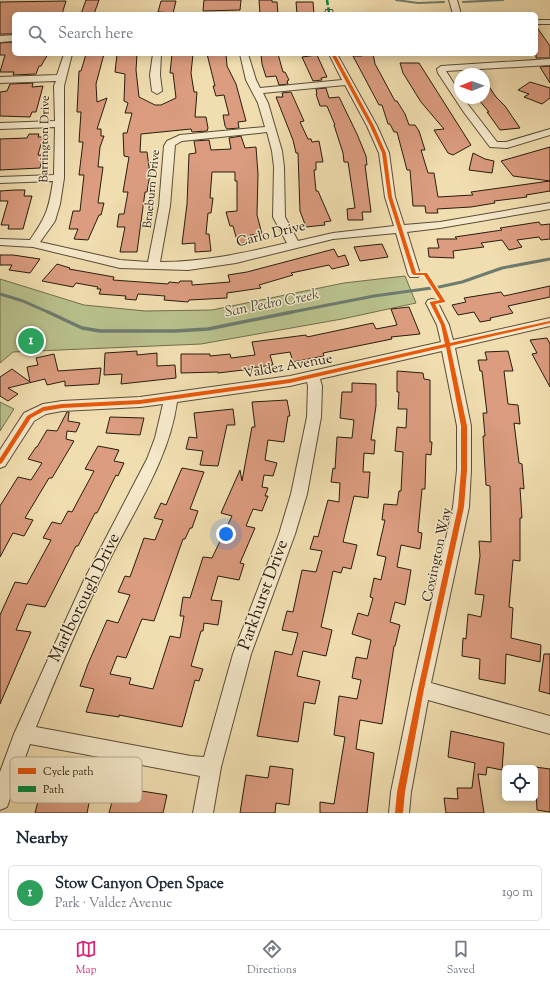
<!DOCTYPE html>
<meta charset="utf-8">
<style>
body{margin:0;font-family:"Sorts Mill Goudy",serif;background:#f2f2f3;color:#1f2937}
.controls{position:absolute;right:12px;bottom:12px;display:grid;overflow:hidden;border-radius:6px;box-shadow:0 2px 10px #0003}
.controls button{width:36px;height:36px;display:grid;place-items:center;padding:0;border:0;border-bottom:1px solid #e0e1e3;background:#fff;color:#1f2937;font:20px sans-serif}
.compass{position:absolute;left:454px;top:68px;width:36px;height:36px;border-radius:50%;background:#fff;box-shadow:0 2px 10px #0003;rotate:269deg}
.you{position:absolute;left:226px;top:534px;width:14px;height:14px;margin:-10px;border:3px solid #fff;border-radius:50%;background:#1a73e8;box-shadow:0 0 0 6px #1a73e833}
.badge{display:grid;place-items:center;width:26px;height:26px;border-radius:50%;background:#db2777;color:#fff;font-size:13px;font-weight:700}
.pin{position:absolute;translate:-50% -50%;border:2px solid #fff;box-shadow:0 1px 4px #0006}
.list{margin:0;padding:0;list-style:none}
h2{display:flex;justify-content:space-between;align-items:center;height:52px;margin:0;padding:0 16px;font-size:17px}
h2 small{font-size:13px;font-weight:400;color:#747a83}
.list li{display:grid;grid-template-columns:26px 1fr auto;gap:12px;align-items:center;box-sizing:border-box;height:56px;margin:0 8px 8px;padding:0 8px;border:1px solid #e0e1e3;border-radius:6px}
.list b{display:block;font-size:15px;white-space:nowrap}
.list p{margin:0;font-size:13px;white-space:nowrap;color:#747a83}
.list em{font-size:13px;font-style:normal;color:#747a83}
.icon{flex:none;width:22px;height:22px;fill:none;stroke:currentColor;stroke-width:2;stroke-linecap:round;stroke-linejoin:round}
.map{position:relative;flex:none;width:550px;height:813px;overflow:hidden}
.search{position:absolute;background:#fff;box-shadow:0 2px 10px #0003;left:12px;right:12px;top:12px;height:44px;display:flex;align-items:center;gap:10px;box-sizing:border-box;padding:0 14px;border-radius:6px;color:#747a83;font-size:15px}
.sheet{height:116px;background:#fff}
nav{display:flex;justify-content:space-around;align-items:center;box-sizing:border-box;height:56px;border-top:1px solid #e0e1e3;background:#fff;font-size:11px;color:#747a83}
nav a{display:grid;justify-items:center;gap:2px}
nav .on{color:#db2777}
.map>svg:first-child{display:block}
.green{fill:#b9c18c;stroke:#706f4e}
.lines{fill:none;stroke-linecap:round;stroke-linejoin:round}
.stream-far2{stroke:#6d7c6f;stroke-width:2}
.stream-far1{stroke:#6d7c6f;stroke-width:3}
.stream{stroke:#6d7c6f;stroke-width:3.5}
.building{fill:#db9c7f;stroke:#281d0f}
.street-casing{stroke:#5a4d37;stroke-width:2}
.street{fill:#f6eacc;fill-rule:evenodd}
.quiet{stroke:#00873e;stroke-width:2.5;stroke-dasharray:5 2.5;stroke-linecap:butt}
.cycleway-casing{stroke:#f6eacc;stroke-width:3}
.cycleway{fill:#e8590c;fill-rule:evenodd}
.labels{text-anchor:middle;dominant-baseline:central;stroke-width:3;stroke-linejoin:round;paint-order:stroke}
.far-street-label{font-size:12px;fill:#281d0f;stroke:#f6eacc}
.street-label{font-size:14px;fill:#281d0f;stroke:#f6eacc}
.water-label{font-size:15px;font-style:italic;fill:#4a4d3f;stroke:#f6eacc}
.near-street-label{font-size:17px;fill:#281d0f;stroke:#f6eacc}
.key{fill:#f6eacc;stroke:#b8ac93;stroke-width:1}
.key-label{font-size:11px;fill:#281d0f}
</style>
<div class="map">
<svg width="550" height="813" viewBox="0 0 550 813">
<rect width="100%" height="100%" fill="#f1deb0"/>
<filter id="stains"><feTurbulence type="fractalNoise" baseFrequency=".005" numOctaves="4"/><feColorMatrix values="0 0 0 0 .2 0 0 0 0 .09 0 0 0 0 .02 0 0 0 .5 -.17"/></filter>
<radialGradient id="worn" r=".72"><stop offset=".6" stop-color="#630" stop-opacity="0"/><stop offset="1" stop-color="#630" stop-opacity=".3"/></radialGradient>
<path class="green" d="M405,276l11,27 -74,16 -141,25 -188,8 -13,11v-84l84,26 61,6 67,-1 132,-27z
M0,402l14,7 -14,22z"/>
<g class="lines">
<path class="stream-far2" d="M396,0l22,3 26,-1
M463,2l40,-2"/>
<path class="stream-far1" d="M0,294l23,7 27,12
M287,313l87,-17 65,-9 23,-5 40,-14 48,-9"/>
<path class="stream" d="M48,312l34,16 18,3h75l33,-2 84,-17"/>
</g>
<path class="building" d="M86,0h13l-5,14h-13z
M204,0h37l-1,10 -37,1z
M259,0h13v2h5l1,12h-18z
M66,1l-4,13h-48v20h-14v-32z
M161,1h15l-3,12 -15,-1z
M296,2h17l1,12h-17z
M536,26l14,20v12h-14z
M14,42v12h34l-7,12h-2l-3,8 -23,1 1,-3h-14l5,-17h-5v-12z
M86,54h18l-8,30 1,18 10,-4 -10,31h4v7h3l-4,11 -2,20h5l-5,36h6l-3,12h-2l-11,25 -14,-1 4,-10h-9l4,-18h7l4,-36h-5l4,-33h-4l2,-30h-4l2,-41h2z
M117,54h20l-1,16 3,27 16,8h6l15,-7 -3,-25h-3l2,-19h21l-2,19 3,19h3l-2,25h11l2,11 -1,3 -15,1 -1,-3 -50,5 -1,18h7l3,22 -3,18h-2l-8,60h-17l5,-25h-8l2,-13h5l4,-22h-5l6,-35 -5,-1 -1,-23h4l5,-20h-7l3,-10 -4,-2 1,-27 -10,-2z
M207,54h19l1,12 9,18 10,37 -8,1 1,6 -12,1 -2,-3 -2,-11h6l-5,-20 -8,1 -3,-10h2z
M261,54h17l5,18h2l4,8 -2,1 1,3 -9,1 -3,-9 -10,1 -4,-13z
M361,54h12l2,10 5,9 15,28h2l8,13 4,11h6l4,6 6,19h-4l7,23h6l4,24 35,-2 -2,-3 79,-11v10l-24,4 1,2 -33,4 1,2 -24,4 -34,2 1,4h-12l-1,-7h-12l-3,-36h-3l-10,-38h-3l-4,-8h-2l-6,-19h-3l-26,-49h9z
M317,55l10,22 -6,1 1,2 -9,1 -11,-24z
M400,63h19l52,82 -18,10 -5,-2 -14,-23 10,-1 -23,-27 -18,-29z
M550,66v17l-10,-16z
M484,79l12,18 9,9 15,22 -20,2 -13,-18h2l-11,-13 6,-1z
M530,82l20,6v10l-8,6 -18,-7 5,-3 -11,-4z
M33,83l-1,4 11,-1 -7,26h-4l-2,5 -30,-1v-24l7,-1 3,-7z
M326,88l3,10 10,-1 18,37 9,22 1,9h-2l6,47h-9l1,8h-15l-1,-11 8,-1 -7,-46h-4l-1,-9 -9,-28h1l-8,-19h-7l-4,-12h1l-1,-5z
M291,92l13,29 -4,1 8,17h3l1,3 7,-1 4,21h-7v8h-2l2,21h2l13,30 -7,1 1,3 -19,2 -6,-16 -2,-58h-2l-3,-13 -17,-43h7l-1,-4z
M29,134h10l-1,3h5l-5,18h5l-3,13 -40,2v-31l27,-1z
M241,136l4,12 11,-1 2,27 -1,41 5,19 -12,1 2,7 -14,2 -5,-18h-3l-4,-14 11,-1v-30h-2v-9h-23l-2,26h3l-2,15h-3l-2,21h3l2,17 -16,1v-9l-13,1 5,-40 2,-50 7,-1 -2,-12 15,-1 2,10 20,-1 -2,-11z
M550,147v34l-37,-5 -12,-15z
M473,153l12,6 9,2 -2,12 -23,-3z
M15,190h10l-1,6h8l-9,33h-15l1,-4h-8l7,-24h-8v-10z
M539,222l2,3 9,-1v15l-9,1 -2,-3 -22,3 5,7 -13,3 -7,-10 -21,3 3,4 -31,4 1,7 -25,-1 -1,-9h11l-2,-9h20l-2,-2 47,-7 -2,-2z
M382,244l6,13 -28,4 -6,-14z
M334,249l4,8 7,-2 4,10 -17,4 -3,-4 -38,8 2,2 -34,10 2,3 -34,5v5l-38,2 -1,2 -24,-2 1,-4 -27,-2 -2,6 -11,-1 1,-3 -27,-2 2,-5h-4l1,-2 -22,-4 -3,4 -31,-6 15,-17 13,4 -1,1 45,8 -1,3 55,4 1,-2 10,1 1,-2h12v4l38,-3 -2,-7 19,-3z
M0,255h13l27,4 -10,14 -21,-3 3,-5h-12z
M550,286v11l-42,9 5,7 -23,5 1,2 -11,2 -6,-10 -16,3 -6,-10 14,-3 -2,-4 37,-6 3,4z
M409,307l11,27 -29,3 1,2 -69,14 1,3 -31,6 -3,-10 -20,3 3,10 -22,3 1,1 -34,4v-1l-37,1v-19h29v2l20,-2 1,4 24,-3 -3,-13 54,-7 1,2 66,-14 3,6 21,-4 -6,-16z
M547,338l3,6v43l-18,-33 5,-1 -7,-13z
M137,351v4l20,-2v13l18,-1 1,13 -55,6 1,-10 -18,1 1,-22z
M508,351l5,20h-9l4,33 10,1 2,19 -6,-1 5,40 3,1 2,25 -4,-1 2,30h-2v43l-7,-1 -4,47 4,1 -2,30 30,7 -1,17 -34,-8 -1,30 -26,-5 1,-20 -18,-3 1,-18 3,1 2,-25 13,3 3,-22 -9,-1 5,-38 -1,-15 12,1 -1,-56 -4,-1 -3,-49h2l-2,-23h4l-5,-42h-2l-2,-11h9l-2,-8z
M54,354l4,17 43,-3 -2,16 -34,2v-5l-18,4 -2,-6 -37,9 10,6 -10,7 -8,-5v-19l12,-8 18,13 -3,-15 11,-2 -2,-7z
M397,371l26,2 1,6 6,1v62h2l-1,13 -5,-1 -1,35h-3l-4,43 4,1 -2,16 -19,-4 -4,22 14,3 -6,35 -10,-3 -5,20 10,3 -5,21h-1l-12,78 -22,-4 -4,29 18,4 -7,60h-47v-11l14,2 11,-67 -11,-2 5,-39 18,3 4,-19 -9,-2 4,-21 11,2 4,-19 -19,-6 6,-21 10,3 5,-18 -3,-1 4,-19 7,2 5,-23 -9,-2 8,-35h-3l2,-16 13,1 2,-14h2l2,-39 -8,-1 2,-24 9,1 1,-19h-9l1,-17h-2z
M352,383l24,1v22l-5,34h4l-1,14 -10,-1 -1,19h7l-2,26 -14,-2 -11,46 14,3 -6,24 -8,-2 -2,6 -8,-2 -12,56 11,3 -6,26 -23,-5 -6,25 23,5 -5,23 -11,-2 -6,40 -41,-6 18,-85 17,4 6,-22 -16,-3 5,-19 6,1 9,-42 14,2 6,-21 -12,-2 4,-13 4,1 10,-37 11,2 1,-19 -9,-1 2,-14 2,1 2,-32 15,1 2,-18 -14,-2 2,-26h10z
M287,400l3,16h-2l-4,26 -16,-2 -3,20 12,3 -4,13 -9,-1 -2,12 6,1 -3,8h3l-6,15 -9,-2 -7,17 9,2 -15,35 4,1 -5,16 -21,-4 -7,24 11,1 -4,24 -14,-2 -1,8h-2l-10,35 12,3 -4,12 -4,-1 -13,47 -63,-12v2l-33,-5 8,-23 -14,-3 8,-22 19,-44 11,3 12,-28 -12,-3 7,-16 5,1 14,-39 11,2 8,-20 -9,-2 7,-15 5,2 16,-37 22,4 -14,37 8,2 -6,17h-2l-5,11h-2l-29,82 -12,-2 -16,39 -9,-2 -7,18 21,4 -2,6 24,5 17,-53 10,2 4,-22h-4l3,-19 7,1 13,-41 9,1 20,-42 -11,-3 19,-43 2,11 10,-54h3l-3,-25z
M233,409l2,16h-8l-9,41 -18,-1 3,-14 -17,-2 3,-12 8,1 -3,-25z
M67,412h2l-1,9 12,2 -4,9 -9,-1 -1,8 8,2 -22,37h-3l-24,40 8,2 -9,16 -11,-3 -13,24v-51l18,-29 13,3 11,-17 -14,-4 8,-12h1l10,-17 10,1z
M110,417l34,1 -4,17 -34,-2z
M98,446l21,4 -5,11 10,2 -6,13 -2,-1 -19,38h-2l-17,33h-2l-31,61 -18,-3 -11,26 15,2 -31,72v-89l15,-33 12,2 24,-44 -8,-2 9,-16 9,2 7,-13 4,1 22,-41 -9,-2z
M544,654h6v40l-11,-3z
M451,731l53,12 -2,27 -15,-3 -1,8 -8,-1 6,39h-38l-2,-15 14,1 -1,-11h15l3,-25 -27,-6z
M270,766l23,3 -4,36 -13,-2 -1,10h-35l6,-38 22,3z
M535,767l15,2v43l-13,-2z
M45,775l49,4 -7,34h-52z
M116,787l51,8 -4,18h-54z"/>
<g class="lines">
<defs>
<path id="street" d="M449,0h8l4,14h-8z
M326,10h6l1,4h-8z
M536,20h14v4h-14z
M14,35v6l-14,1v-6z
M64,54h8l-8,32v92l-4,26 -5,17 -15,21 80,18 28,2 11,-56 5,-60 3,-5 13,-6 85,-8 -7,-24 -12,-23 -6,-26h8l8,26 4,8 82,-8 -13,-26h8l40,72 12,27 6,44 9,28 36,-3 110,-19v6l-110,19 -33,4 13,42 -2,3h-8l-2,-3 -12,-41 -63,6 -97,24 -48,7 -68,-2 -87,-21 -33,-2v-6l30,1c16,-23 19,-31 23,-59l-53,2v-6l54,-2 1,-48 -55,2v-6l55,-2 -1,-35 2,-5 -56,2v-6l57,-2zM345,85l22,41 12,27 6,44 9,29 -61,7 -35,8 -13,-24 -1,-50 -2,-16 -14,-48 -5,-10zM267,132l5,19 2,16 -1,50 14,26c-42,10 -83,19 -127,19l10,-56 5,-61 7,-4z
M153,54h8l-1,21 2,16 -5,3 -5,-3 -2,-16z
M550,59v6l-104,6 14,22v5h3l34,44h9l44,-13v6l-43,13 -17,-1 -27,-36 -25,-38 -1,-4 4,-3z
M432,299l4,1 2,3 11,22 4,15 97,-22v8l-95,22 16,78v44l-2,37 -38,176 119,33v18l-122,-34 -17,92 -2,21h-20l2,-21 21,-103 41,-182 4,-37v-44l-15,-75 -122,28 2,7 -1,31 -14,77 -12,40 -44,120 -30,113 -8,46h-20l7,-37 -170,-32 -23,63 -7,3v-38l14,-38 70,-154 63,-121 8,-21 8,-34 -23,3 -78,4 -16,3 -12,7 -29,45 -5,2v-18l24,-37 19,-9 19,-3 78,-4 150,-21 151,-34 -4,-17 -11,-22 2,-3zM307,382l1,4 -1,31 -16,77 -12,40 -46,120 -29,103 -13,-1 -155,-29c23,-57 47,-114 75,-170 25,-50 58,-98 66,-155l113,-16z"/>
</defs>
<use href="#street" class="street-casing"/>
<use href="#street" class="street"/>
<path class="quiet" d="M327,0l2,12"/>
<defs>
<path id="cycleway" d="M331,54h4l39,72 12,27 6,44 24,76h11l18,28v1l-10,2 10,21 5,18 100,-22v2l-100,23 17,80v44l-3,37 -40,182 -19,103 -2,21h-8l2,-21 21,-103 40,-182 3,-37v-44l-15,-79 -156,36 -150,21 -78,4 -18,3 -13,7 -29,45 -2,1v-6l27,-42 16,-9 19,-3 78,-4 150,-21 155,-35 -4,-19 -11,-22v-1l10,-2 -16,-25h-10l-2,-1 -24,-77 -6,-44 -12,-27z"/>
</defs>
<use href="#cycleway" class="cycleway-casing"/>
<use href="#cycleway" class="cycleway"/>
</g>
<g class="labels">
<g class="far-street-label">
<text transform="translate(45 139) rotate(-89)">Barrington Drive</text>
<text transform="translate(152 189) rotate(-84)">Braeburn Drive</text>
</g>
<g class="street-label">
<text transform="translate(271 235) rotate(-14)">Carlo Drive</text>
<text transform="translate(288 367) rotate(-10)">Valdez Avenue</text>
<text transform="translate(438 555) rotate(-78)">Covington Way</text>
</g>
<g class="water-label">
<text transform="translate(272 304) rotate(-11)">San Pedro Creek</text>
</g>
<g class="near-street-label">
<text transform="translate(264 595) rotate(-70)">Parkhurst Drive</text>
<text transform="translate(85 598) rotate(-64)">Marlborough Drive</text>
</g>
</g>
<rect x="10" y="757" width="132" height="46" rx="6" class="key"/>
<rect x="18" y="768" width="18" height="6" fill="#e8590c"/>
<rect x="18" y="786" width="18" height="6" fill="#00873e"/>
<g class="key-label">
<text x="43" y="775">Cycle path</text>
<text x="43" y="793">Path</text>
</g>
<rect width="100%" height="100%" filter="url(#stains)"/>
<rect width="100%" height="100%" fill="url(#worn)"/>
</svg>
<div class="controls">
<button><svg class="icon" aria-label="locate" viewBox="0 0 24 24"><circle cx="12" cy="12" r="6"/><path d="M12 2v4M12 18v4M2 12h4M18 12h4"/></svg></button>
</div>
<svg class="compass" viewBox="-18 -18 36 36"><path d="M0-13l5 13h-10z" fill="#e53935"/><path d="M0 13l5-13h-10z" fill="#747a83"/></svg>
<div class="you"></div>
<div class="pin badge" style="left:31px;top:341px;background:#2e9e5b">1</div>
<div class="search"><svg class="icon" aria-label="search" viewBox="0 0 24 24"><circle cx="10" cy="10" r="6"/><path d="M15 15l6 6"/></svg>Search here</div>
</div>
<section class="sheet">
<h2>Nearby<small></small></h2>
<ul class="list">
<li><span class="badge" style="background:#2e9e5b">1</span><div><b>Stow Canyon Open Space</b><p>Park · Valdez Avenue</p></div><em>190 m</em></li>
</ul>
</section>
<nav>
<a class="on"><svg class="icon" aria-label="map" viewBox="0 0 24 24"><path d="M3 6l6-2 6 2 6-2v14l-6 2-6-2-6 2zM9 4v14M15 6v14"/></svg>Map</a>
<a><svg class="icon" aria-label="directions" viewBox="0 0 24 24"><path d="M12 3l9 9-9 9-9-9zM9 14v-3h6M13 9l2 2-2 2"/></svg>Directions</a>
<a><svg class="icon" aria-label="saved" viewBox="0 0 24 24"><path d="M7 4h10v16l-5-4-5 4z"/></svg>Saved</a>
</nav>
